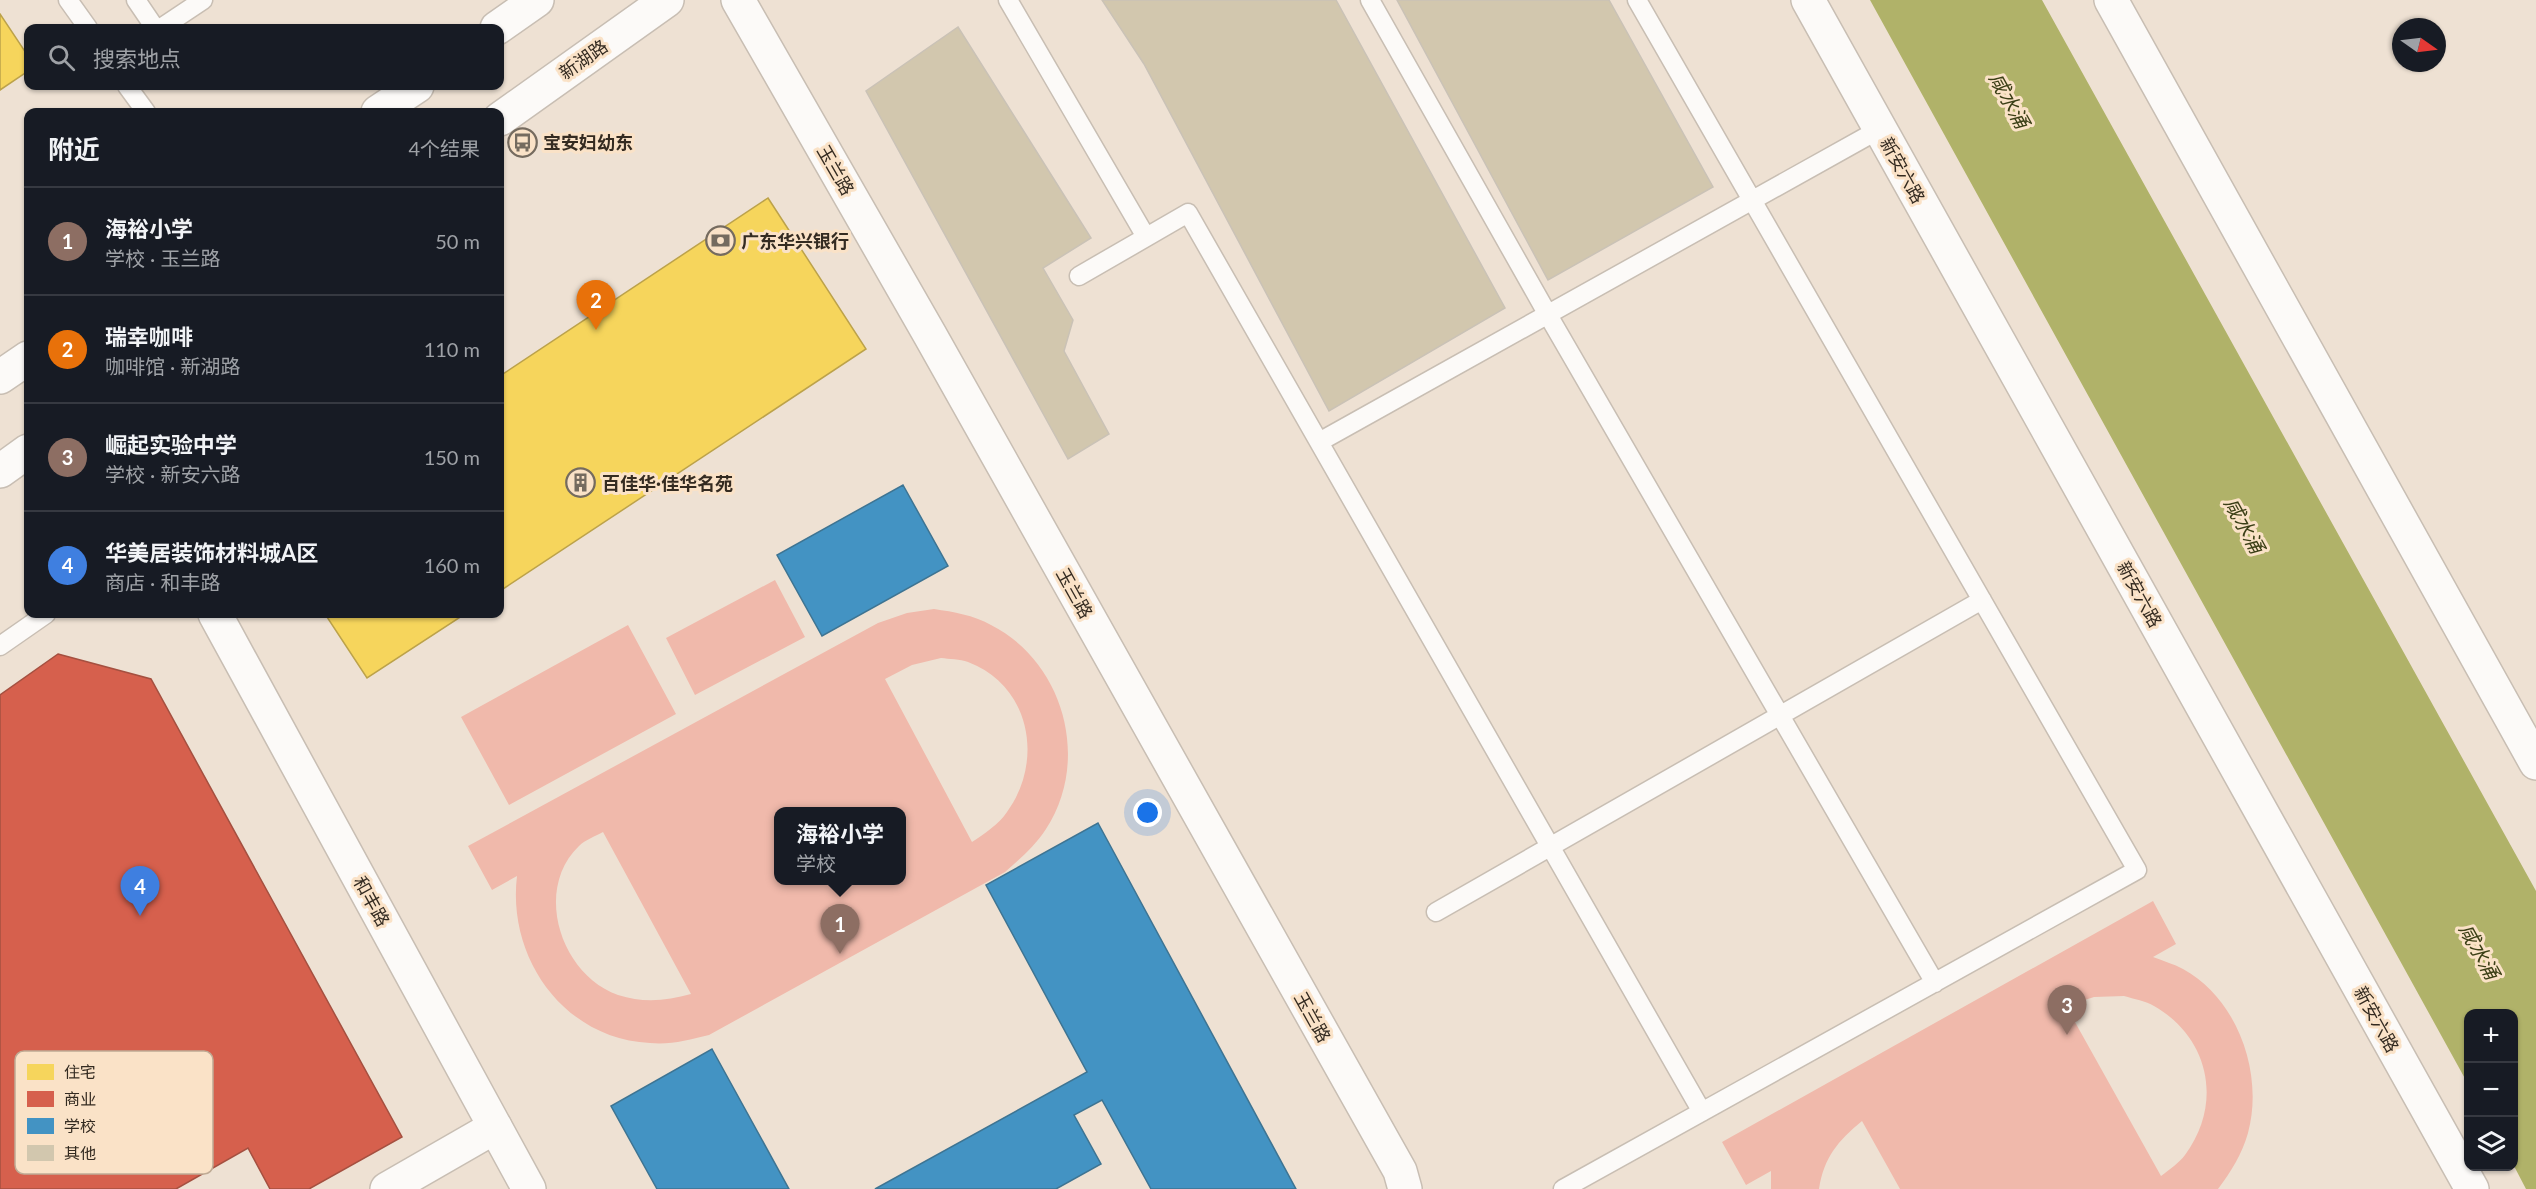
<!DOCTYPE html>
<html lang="zh">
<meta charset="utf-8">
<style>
body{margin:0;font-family:Lato,"Noto Sans SC",sans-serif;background:#242831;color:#f1f3f6}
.controls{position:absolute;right:18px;bottom:18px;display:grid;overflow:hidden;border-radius:12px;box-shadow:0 2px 4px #0004}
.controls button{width:54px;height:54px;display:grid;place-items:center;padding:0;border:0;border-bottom:2px solid #363941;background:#171b24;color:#f1f3f6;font:30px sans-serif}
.compass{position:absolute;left:2392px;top:18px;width:54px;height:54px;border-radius:50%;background:#171b24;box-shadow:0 2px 4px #0004;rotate:104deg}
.you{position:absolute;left:1148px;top:813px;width:21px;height:21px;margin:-15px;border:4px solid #fff;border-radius:50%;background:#1a73e8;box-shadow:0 0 0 9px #1a73e833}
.badge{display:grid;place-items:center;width:39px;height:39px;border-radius:50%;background:#7c3aed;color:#fff;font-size:20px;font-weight:700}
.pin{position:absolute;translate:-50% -50px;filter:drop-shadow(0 2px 3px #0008)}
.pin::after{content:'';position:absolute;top:32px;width:21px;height:18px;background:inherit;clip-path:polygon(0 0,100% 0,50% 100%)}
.popup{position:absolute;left:774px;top:807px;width:132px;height:78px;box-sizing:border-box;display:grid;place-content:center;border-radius:12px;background:#171b24;filter:drop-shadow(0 2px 4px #0005);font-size:20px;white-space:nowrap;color:#9ea1a6}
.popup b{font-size:22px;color:#f1f3f6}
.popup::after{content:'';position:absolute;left:50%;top:100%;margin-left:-12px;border:12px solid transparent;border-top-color:#171b24}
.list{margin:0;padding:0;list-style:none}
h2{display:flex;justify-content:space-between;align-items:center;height:78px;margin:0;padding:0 24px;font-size:26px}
h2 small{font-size:20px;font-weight:400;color:#9ea1a6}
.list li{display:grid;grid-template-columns:39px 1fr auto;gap:18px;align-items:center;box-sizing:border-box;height:108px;padding:0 24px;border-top:2px solid #363941}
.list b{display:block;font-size:22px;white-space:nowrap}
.list p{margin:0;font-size:20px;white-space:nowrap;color:#9ea1a6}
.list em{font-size:20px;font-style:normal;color:#9ea1a6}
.icon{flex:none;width:33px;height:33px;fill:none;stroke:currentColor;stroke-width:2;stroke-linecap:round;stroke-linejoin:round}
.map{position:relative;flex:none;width:2536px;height:1189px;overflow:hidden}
.search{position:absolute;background:#171b24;box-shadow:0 2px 4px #0004;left:24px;top:24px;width:480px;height:66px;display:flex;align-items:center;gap:15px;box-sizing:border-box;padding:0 21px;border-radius:12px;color:#9ea1a6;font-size:22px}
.panel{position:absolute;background:#171b24;box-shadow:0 2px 4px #0004;left:24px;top:108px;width:480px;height:510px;border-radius:12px}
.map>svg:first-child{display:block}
.green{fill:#f0b9ab;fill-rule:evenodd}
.water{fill:#b0b269}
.homes{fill:#f6d55c;stroke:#bca24a;stroke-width:1.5}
.shops{fill:#d6604d;stroke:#a55040;stroke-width:1.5}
.schools{fill:#4393c3;stroke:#3e7492;stroke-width:1.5}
.building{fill:#d2c7ae;stroke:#cac2b6;stroke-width:1.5}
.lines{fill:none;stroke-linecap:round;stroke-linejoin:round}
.service-casing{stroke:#c8beb3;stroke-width:21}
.minor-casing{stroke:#c8beb3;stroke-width:36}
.tertiary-casing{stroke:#c8beb3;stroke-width:36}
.secondary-casing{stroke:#c8beb3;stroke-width:36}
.primary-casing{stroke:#c8beb3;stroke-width:36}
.service{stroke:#fcfaf8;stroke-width:18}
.minor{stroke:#fcfaf8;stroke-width:33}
.tertiary{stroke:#fcfaf8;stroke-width:33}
.secondary{stroke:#fcfaf8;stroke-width:33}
.primary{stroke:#fcfaf8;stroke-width:33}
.labels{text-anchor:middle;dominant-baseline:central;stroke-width:6;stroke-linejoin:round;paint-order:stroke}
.street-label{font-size:18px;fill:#342b21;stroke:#fae2c7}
.poi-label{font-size:18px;font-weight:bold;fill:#342b21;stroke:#fae2c7;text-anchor:start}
.water-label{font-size:20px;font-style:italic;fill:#3b3f16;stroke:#fae2c7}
.key{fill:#fae2c7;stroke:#bfab95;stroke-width:1.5}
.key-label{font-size:16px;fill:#342b21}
</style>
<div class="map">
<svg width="2536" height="1189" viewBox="0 0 2536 1189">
<rect width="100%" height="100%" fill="#eee1d3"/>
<path class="green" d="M775,580l30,57 -110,58 -29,-57z
M934,609c20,3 39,6 57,16 73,37 100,135 55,204 -11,17 -26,30 -41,43l-296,163c-20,5 -39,10 -59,8 -86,-4 -143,-85 -133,-167l-25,14 -24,-44 410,-223 29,-10zM941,658c8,1 19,1 27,4 63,24 76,99 39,150 -8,12 -23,22 -35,30l-87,-163 27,-14zM778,812h124v68h-124zM603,832l88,162c-25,7 -48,9 -73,1 -57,-20 -85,-105 -39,-149 6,-6 17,-10 24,-14z
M628,625l48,89 -167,91 -48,-88z
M2153,901l23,43 -23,13c10,4 21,7 30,12 55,30 81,105 65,164 -6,21 -17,39 -30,56h-318l-38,-68c-24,20 -38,36 -43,68h-48v-18l-25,14 -24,-43zM2124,996c10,3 22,5 30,10 56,32 69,98 31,149 -6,8 -16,15 -24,21l-95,-170 28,-9z"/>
<path class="water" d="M1870,0h172l494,891v298h-10l-12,-23v-152h-46v70z"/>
<path class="homes" d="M0,14l28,42v15l-28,19z
M768,198l98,151 -366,242v-215z
M325,614h140l-98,64z"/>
<path class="shops" d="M58,654l93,25 251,458 -93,52h-39l-22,-41 -72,41h-176v-494z"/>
<path class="schools" d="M903,485l45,81 -126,70 -45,-81z
M1098,823l198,366h-145l-49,-89 -28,15 27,49 -45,25h-181l212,-117 -101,-187z
M712,1049l77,140h-132l-46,-83z"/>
<path class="building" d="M1102,0h234l169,308 -176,103 -185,-347z
M1397,0h212l104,187 -165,93z
M958,27l133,211 -48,30 30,52 -9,31 45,83 -41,25 -202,-368z"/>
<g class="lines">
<defs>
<path id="service" d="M68,0l20,28
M136,0l19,28
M1008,0l138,237
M1370,0l178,315 387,668
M161,28l42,-28
M127,86l19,26
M1079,276l109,-63 514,899
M1319,442l561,-313
M0,646l46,-32
M1436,912l546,-312
M1563,1189l574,-319 -500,-870"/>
<path id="minor" d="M387,1189l108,-62"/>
<path id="tertiary" d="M738,0l192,335 470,836 5,18
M215,614l314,575"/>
<path id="secondary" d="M497,28l40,-28
M378,112l39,-26
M500,119l167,-119
M0,377l28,-19
M0,471l28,-20"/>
<path id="primary" d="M1808,0l664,1189
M2111,0l425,763"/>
</defs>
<use href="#service" class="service-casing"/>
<use href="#minor" class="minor-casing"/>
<use href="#tertiary" class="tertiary-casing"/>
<use href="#secondary" class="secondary-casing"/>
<use href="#primary" class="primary-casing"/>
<use href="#service" class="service"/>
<use href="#minor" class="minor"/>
<use href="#tertiary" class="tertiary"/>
<use href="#secondary" class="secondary"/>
<use href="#primary" class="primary"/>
</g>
<defs>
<symbol id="bus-ring" viewBox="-11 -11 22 22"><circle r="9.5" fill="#fae2c7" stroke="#756b5f" stroke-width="1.5"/><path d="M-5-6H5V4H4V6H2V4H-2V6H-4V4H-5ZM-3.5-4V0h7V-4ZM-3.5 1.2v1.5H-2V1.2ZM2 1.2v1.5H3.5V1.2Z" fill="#756b5f"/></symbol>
<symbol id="bank-ring" viewBox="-11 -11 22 22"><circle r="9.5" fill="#fae2c7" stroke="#756b5f" stroke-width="1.5"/><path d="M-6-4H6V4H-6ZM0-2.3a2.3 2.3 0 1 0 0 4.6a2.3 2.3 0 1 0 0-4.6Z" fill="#756b5f"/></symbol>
<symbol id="building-ring" viewBox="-11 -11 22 22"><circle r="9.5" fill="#fae2c7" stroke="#756b5f" stroke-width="1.5"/><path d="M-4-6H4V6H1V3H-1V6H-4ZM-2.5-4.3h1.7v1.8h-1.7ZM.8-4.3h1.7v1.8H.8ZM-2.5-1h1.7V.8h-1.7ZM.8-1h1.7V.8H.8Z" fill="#756b5f"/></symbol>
</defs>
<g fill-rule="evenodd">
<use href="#bus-ring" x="506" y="126" width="33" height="33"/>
<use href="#bank-ring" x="704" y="224" width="33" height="33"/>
<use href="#building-ring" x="564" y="466" width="33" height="33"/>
</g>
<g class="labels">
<g class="street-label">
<text transform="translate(583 59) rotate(-35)">新湖路</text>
<text transform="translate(836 170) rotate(60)">玉兰路</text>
<text transform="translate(1903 170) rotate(61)">新安六路</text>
<text transform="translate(1075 593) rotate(61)">玉兰路</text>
<text transform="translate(2140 594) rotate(61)">新安六路</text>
<text transform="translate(372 901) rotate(61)">和丰路</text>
<text transform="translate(1313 1017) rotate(61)">玉兰路</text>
<text transform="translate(2377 1019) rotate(61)">新安六路</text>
</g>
<g class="poi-label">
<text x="543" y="142">宝安妇幼东</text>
<text x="741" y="241">广东华兴银行</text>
<text x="602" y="483">百佳华·佳华名苑</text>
</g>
<g class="water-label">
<text transform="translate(2010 100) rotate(61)">咸水涌</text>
<text transform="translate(2245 525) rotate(61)">咸水涌</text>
<text transform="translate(2480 951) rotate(61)">咸水涌</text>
</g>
</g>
<rect x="15" y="1051" width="198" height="123" rx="9" class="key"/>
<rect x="27" y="1064" width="27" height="16" fill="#f6d55c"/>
<rect x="27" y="1091" width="27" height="16" fill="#d6604d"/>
<rect x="27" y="1118" width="27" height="16" fill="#4393c3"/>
<rect x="27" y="1145" width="27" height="16" fill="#d2c7ae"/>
<g class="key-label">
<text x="64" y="1078">住宅</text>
<text x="64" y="1105">商业</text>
<text x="64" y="1132">学校</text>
<text x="64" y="1159">其他</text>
</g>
</svg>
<div class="controls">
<button>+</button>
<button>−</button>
<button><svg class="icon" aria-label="layers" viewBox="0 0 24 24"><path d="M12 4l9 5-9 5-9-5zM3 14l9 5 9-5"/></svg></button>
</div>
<svg class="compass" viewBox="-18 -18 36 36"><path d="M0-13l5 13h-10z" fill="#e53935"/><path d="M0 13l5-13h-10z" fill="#9ea1a6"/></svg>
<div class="you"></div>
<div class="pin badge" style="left:840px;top:954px;background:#8d6e63">1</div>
<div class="popup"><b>海裕小学</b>学校</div>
<div class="pin badge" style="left:596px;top:330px;background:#e8710a">2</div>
<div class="pin badge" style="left:2067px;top:1035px;background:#8d6e63">3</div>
<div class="pin badge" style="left:140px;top:916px;background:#3f7fe0">4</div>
<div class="search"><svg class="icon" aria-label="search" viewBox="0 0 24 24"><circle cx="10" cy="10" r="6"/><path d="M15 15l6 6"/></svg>搜索地点</div>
<section class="panel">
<h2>附近<small>4个结果</small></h2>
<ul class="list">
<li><span class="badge" style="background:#8d6e63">1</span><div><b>海裕小学</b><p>学校 · 玉兰路</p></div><em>50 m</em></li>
<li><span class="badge" style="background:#e8710a">2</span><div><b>瑞幸咖啡</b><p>咖啡馆 · 新湖路</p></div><em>110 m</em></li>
<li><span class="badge" style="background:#8d6e63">3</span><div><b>崛起实验中学</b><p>学校 · 新安六路</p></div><em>150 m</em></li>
<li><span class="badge" style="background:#3f7fe0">4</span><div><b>华美居装饰材料城A区</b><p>商店 · 和丰路</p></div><em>160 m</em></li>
</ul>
</section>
</div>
